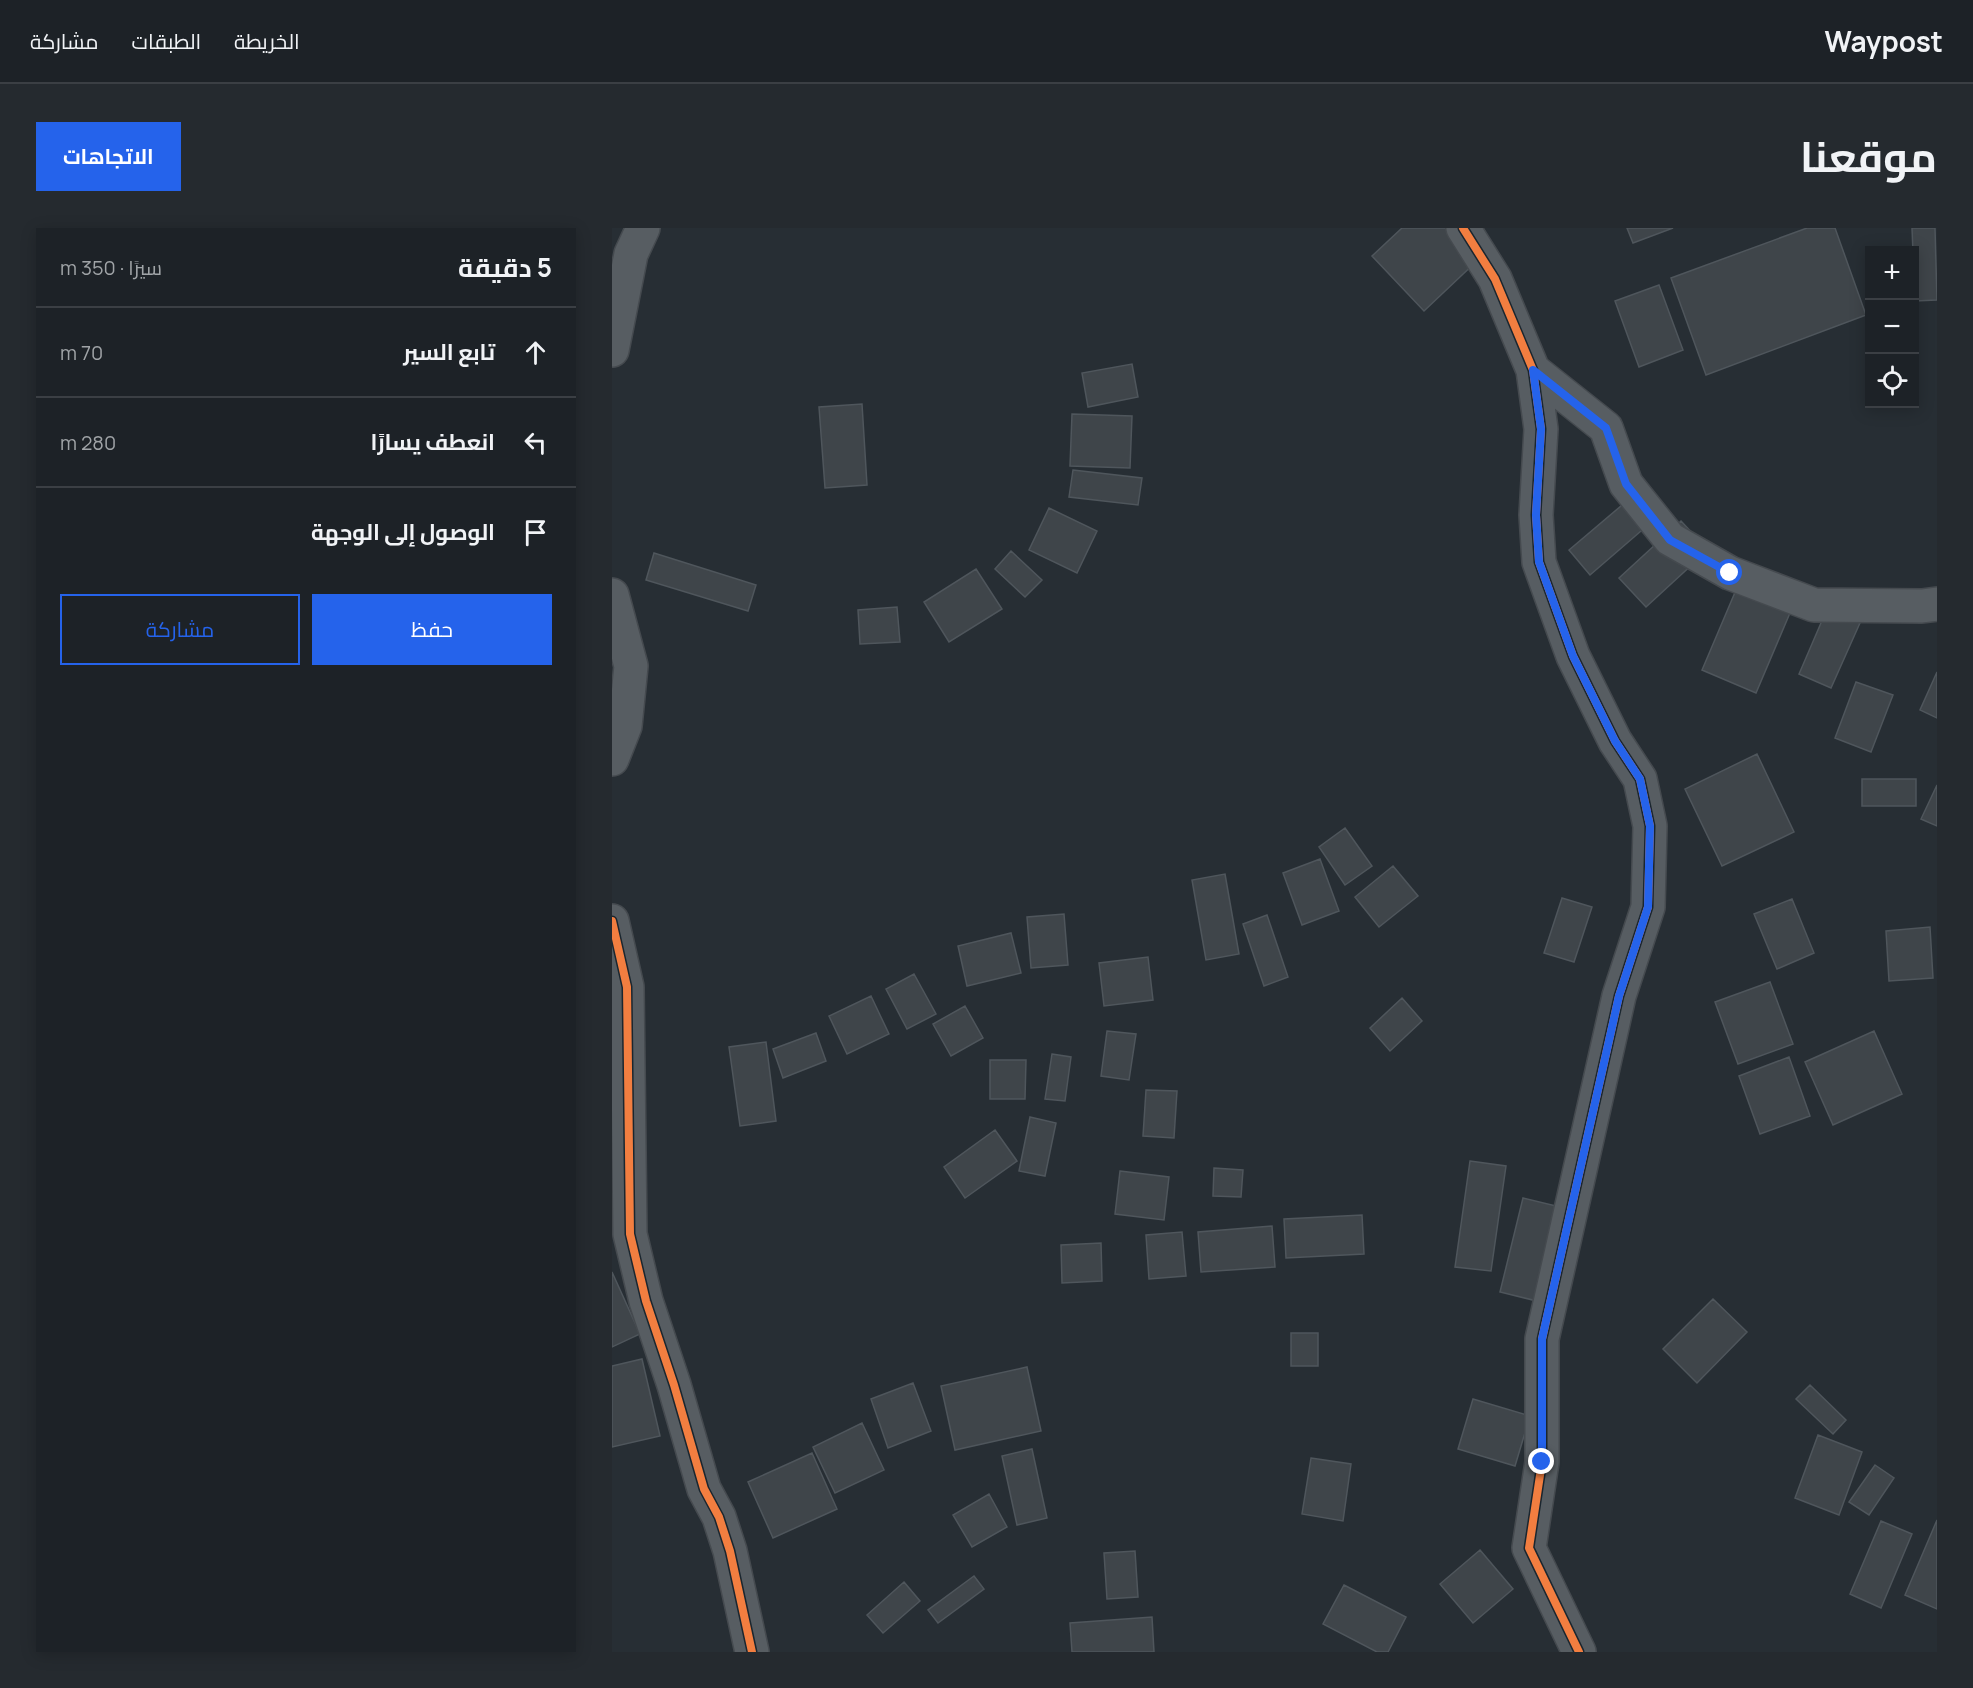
<!DOCTYPE html>
<html lang="ar">
<meta charset="utf-8">
<style>
body{margin:0;font-family:Manrope,Cairo,sans-serif;background:#252a2f;color:#f1f3f6;direction:rtl}
.controls{position:absolute;right:18px;top:18px;display:grid;overflow:hidden;border-radius:0px;box-shadow:0 3px 15px #0003}
.controls button{width:54px;height:54px;display:grid;place-items:center;padding:0;border:0;border-bottom:2px solid #3b3f44;background:#1d2227;color:#f1f3f6;font:30px sans-serif}
.stop{position:absolute;width:18px;height:18px;margin:-14px;border:4px solid #2563eb;border-radius:50%;background:#fff}
.stop.end{background:#2563eb;border-color:#fff;box-shadow:0 2px 6px #0008}
.list{margin:0;padding:0;list-style:none}
h2{display:flex;justify-content:space-between;align-items:center;height:78px;margin:0;padding:0 24px;font-size:26px}
h2 small{font-size:20px;font-weight:400;color:#a0a4a7}
.list li{display:grid;grid-template-columns:39px 1fr auto;gap:18px;align-items:center;box-sizing:border-box;height:90px;padding:0 24px;border-top:2px solid #3b3f44}
.list b{display:block;font-size:22px;white-space:nowrap}
.list em{font-size:20px;font-style:normal;color:#a0a4a7}
.actions{display:flex;gap:12px;padding:18px 24px}
.actions a{flex:1;padding:14px 0;border:2px solid #2563eb;border-radius:0px;text-align:center;font-size:21px;color:#2563eb}
.actions .main{background:#2563eb;color:#fff}
.icon{flex:none;width:33px;height:33px;fill:none;stroke:currentColor;stroke-width:2;stroke-linecap:round;stroke-linejoin:round}
.map{position:relative;flex:none;width:1325px;height:1424px;overflow:hidden;direction:ltr;border-radius:0px}
header{display:flex;align-items:center;gap:36px;box-sizing:border-box;height:84px;padding:0 30px;background:#1d2227;border-bottom:2px solid #3b3f44}
header strong{font-size:28px}
nav{display:flex;gap:33px;margin-inline-start:auto;font-size:21px}
.intro{display:flex;align-items:center;justify-content:space-between;box-sizing:border-box;height:144px;padding:0 36px}
h1{margin:0;font-size:42px}
.button{padding:15px 27px;border-radius:0px;background:#2563eb;color:#fff;font-size:21px;font-weight:700}
main{display:flex;gap:36px;padding:0 36px}
aside{flex:1;background:#1d2227;border-radius:0px;box-shadow:0 3px 15px #0003}
.map>svg:first-child{display:block}
.building{fill:#3f454a;stroke:#4f565c;stroke-width:1.5}
.lines{fill:none;stroke-linecap:round;stroke-linejoin:round}
.minor-casing{stroke:#454a4f;stroke-width:36}
.minor{stroke:#575d62;stroke-width:33}
.cycleway-casing{stroke:#1a262f;stroke-width:11}
.cycleway{stroke:#f27e40;stroke-width:8}
.route{stroke:#2563eb;stroke-width:8}
</style>
<header>
<strong>Waypost</strong>
<nav><a>الخريطة</a><a>الطبقات</a><a>مشاركة</a></nav>
</header>
<div class="intro"><h1>موقعنا</h1><a class="button">الاتجاهات</a></div>
<main>
<div class="map">
<svg width="1325" height="1424" viewBox="0 0 1325 1424">
<rect width="100%" height="100%" fill="#272e34"/>
<path class="building" d="M790,0h50l28,30 -56,53 -52,-55z
M1015,0h46l-40,15z
M1195,0h28l31,87 -160,60 -35,-97z
M1300,0h23l2,72 -22,1z
M1047,57l24,65 -44,17 -24,-66z
M520,136l6,33 -50,10 -6,-34z
M250,176l5,81 -42,3 -6,-81z
M460,186l60,2 -2,52 -60,-2z
M461,242l69,8 -4,27 -69,-8z
M1016,272l20,25 -58,50 -21,-25z
M437,280l48,23 -20,42 -48,-23z
M1069,293l27,29 -62,57 -27,-29z
M399,323l31,29 -17,17 -30,-28z
M42,325l102,32 -8,26 -102,-31z
M364,341l26,40 -53,33 -25,-40z
M1124,362l54,23 -34,80 -54,-23z
M285,379l3,35 -40,2 -2,-34z
M1215,381l33,14 -29,65 -32,-14z
M1325,444v46l-17,-8z
M1244,454l37,13 -22,57 -36,-14z
M1145,526l37,78 -72,34 -37,-77z
M1250,551h54v27h-54z
M1325,557v41l-16,-7z
M733,600l27,38 -27,19 -26,-38z
M708,631l19,52 -37,14 -19,-52z
M781,638l25,30 -39,31 -24,-30z
M613,646l14,80 -33,6 -14,-80z
M950,670l30,9 -18,55 -30,-9z
M1180,671l22,54 -37,16 -23,-55z
M452,686l4,51 -37,3 -4,-51z
M655,687l21,62 -24,9 -21,-62z
M1318,699l3,51 -44,3 -3,-50z
M399,705l10,40 -54,13 -9,-40z
M536,729l5,43 -49,6 -5,-43z
M302,746l22,40 -29,15 -21,-40z
M1158,754l23,62 -55,20 -23,-62z
M259,768l18,38 -42,20 -18,-38z
M790,770l20,23 -32,30 -20,-23z
M353,778l18,32 -32,18 -18,-32z
M495,803l29,3 -7,46 -28,-4z
M1262,803l28,63 -69,31 -28,-63z
M204,805l10,28 -43,17 -10,-29z
M154,814l10,79 -36,5 -11,-79z
M440,826l19,3 -6,44 -20,-2z
M1177,829l21,59 -50,18 -21,-58z
M378,832h36l-1,39h-35z
M534,862l31,1 -3,47 -31,-2z
M418,889l26,6 -11,53 -26,-5z
M383,902l22,31 -52,37 -21,-31z
M858,933l36,5 -15,105 -36,-4z
M602,940l29,2 -2,27 -28,-1z
M508,943l49,6 -5,43 -49,-6z
M911,970l58,14 -24,94 -57,-14z
M750,987l2,39 -78,4 -2,-39z
M660,998l3,41 -74,5 -3,-40z
M570,1004l4,44 -37,3 -3,-44z
M489,1015l1,38 -40,2 -1,-38z
M0,1044l28,62 -28,13z
M1101,1071l34,33 -50,51 -34,-34z
M679,1105h27v33h-27z
M30,1131l18,77 -48,11v-81z
M415,1139l14,64 -86,19 -14,-64z
M301,1155l18,48 -43,17 -17,-49z
M1198,1157l36,35 -13,14 -37,-35z
M861,1171l57,17 -15,50 -57,-17z
M250,1195l22,47 -49,23 -22,-46z
M1206,1207l44,17 -23,63 -44,-17z
M420,1221l15,69 -30,7 -15,-69z
M200,1225l25,56 -64,29 -25,-56z
M699,1230l40,6 -8,57 -41,-7z
M1263,1237l19,13 -25,37 -20,-13z
M377,1266l18,33 -35,20 -19,-32z
M1325,1292v89l-32,-14z
M1269,1293l31,13 -31,74 -31,-14z
M868,1322l33,39 -40,34 -33,-39z
M523,1323l3,46 -31,2 -3,-46z
M362,1348l10,13 -46,34 -10,-13z
M292,1354l16,19 -37,32 -16,-18z
M732,1357l62,32 -18,35h-11l-54,-28z
M540,1389l2,35h-82l-2,-29z"/>
<g class="lines">
<defs>
<path id="minor" d="M851,0l32,51 38,91 8,59 -5,86 3,47 34,94 42,85 25,38 10,47 -2,81 -29,89 -77,343v123l-13,86 50,104
M0,122l19,-96 12,-26
M921,142l73,58 20,56 44,55 60,34 84,32 108,1 15,-2
M0,367l19,71 -6,60 -13,33
M0,693l15,66 3,247 16,67 28,84 30,104 15,28 11,34 22,101"/>
</defs>
<use href="#minor" class="minor-casing"/>
<use href="#minor" class="minor"/>
<defs>
<path id="cycleway" d="M851,0l32,51 38,91 8,59 -5,86 3,47 34,94 42,85 25,38 10,47 -2,81 -29,89 -77,343v123l-13,86 50,104
M0,693l15,66 3,247 16,67 28,84 30,104 15,28 11,34 22,101"/>
</defs>
<use href="#cycleway" class="cycleway-casing"/>
<use href="#cycleway" class="cycleway"/>
</g>
<g class="lines">
<path class="route" d="M930,1234v-123l77,-343 29,-89 2,-81 -10,-47 -25,-38 -42,-85 -34,-94 -3,-47 5,-86 -8,-59 73,58 20,56 44,56 60,33"/>
</g>
</svg>
<div class="controls">
<button>+</button>
<button>−</button>
<button><svg class="icon" aria-label="locate" viewBox="0 0 24 24"><circle cx="12" cy="12" r="6"/><path d="M12 2v4M12 18v4M2 12h4M18 12h4"/></svg></button>
</div>
<div class="stop" style="left:1118px;top:345px"></div>
<div class="stop end" style="left:930px;top:1234px"></div>
</div>
<aside>
<h2>5 دقيقة<small>سيرًا · 350 m</small></h2>
<ul class="list">
<li><svg class="icon" aria-label="ahead" viewBox="0 0 24 24"><path d="M12 20V5M6 11l6-6 6 6"/></svg><div><b>تابع السير</b></div><em>70 m</em></li>
<li><svg class="icon" aria-label="left" viewBox="0 0 24 24"><path d="M17 20v-9H6M10 6l-5 5 5 5"/></svg><div><b>انعطف يسارًا</b></div><em>280 m</em></li>
<li><svg class="icon" aria-label="arrive" viewBox="0 0 24 24"><path d="M6 21V4h12l-3 4 3 4H6"/></svg><div><b>الوصول إلى الوجهة</b></div></li>
</ul>
<div class="actions"><a class="main">حفظ</a><a>مشاركة</a></div>
</aside>
</main>
